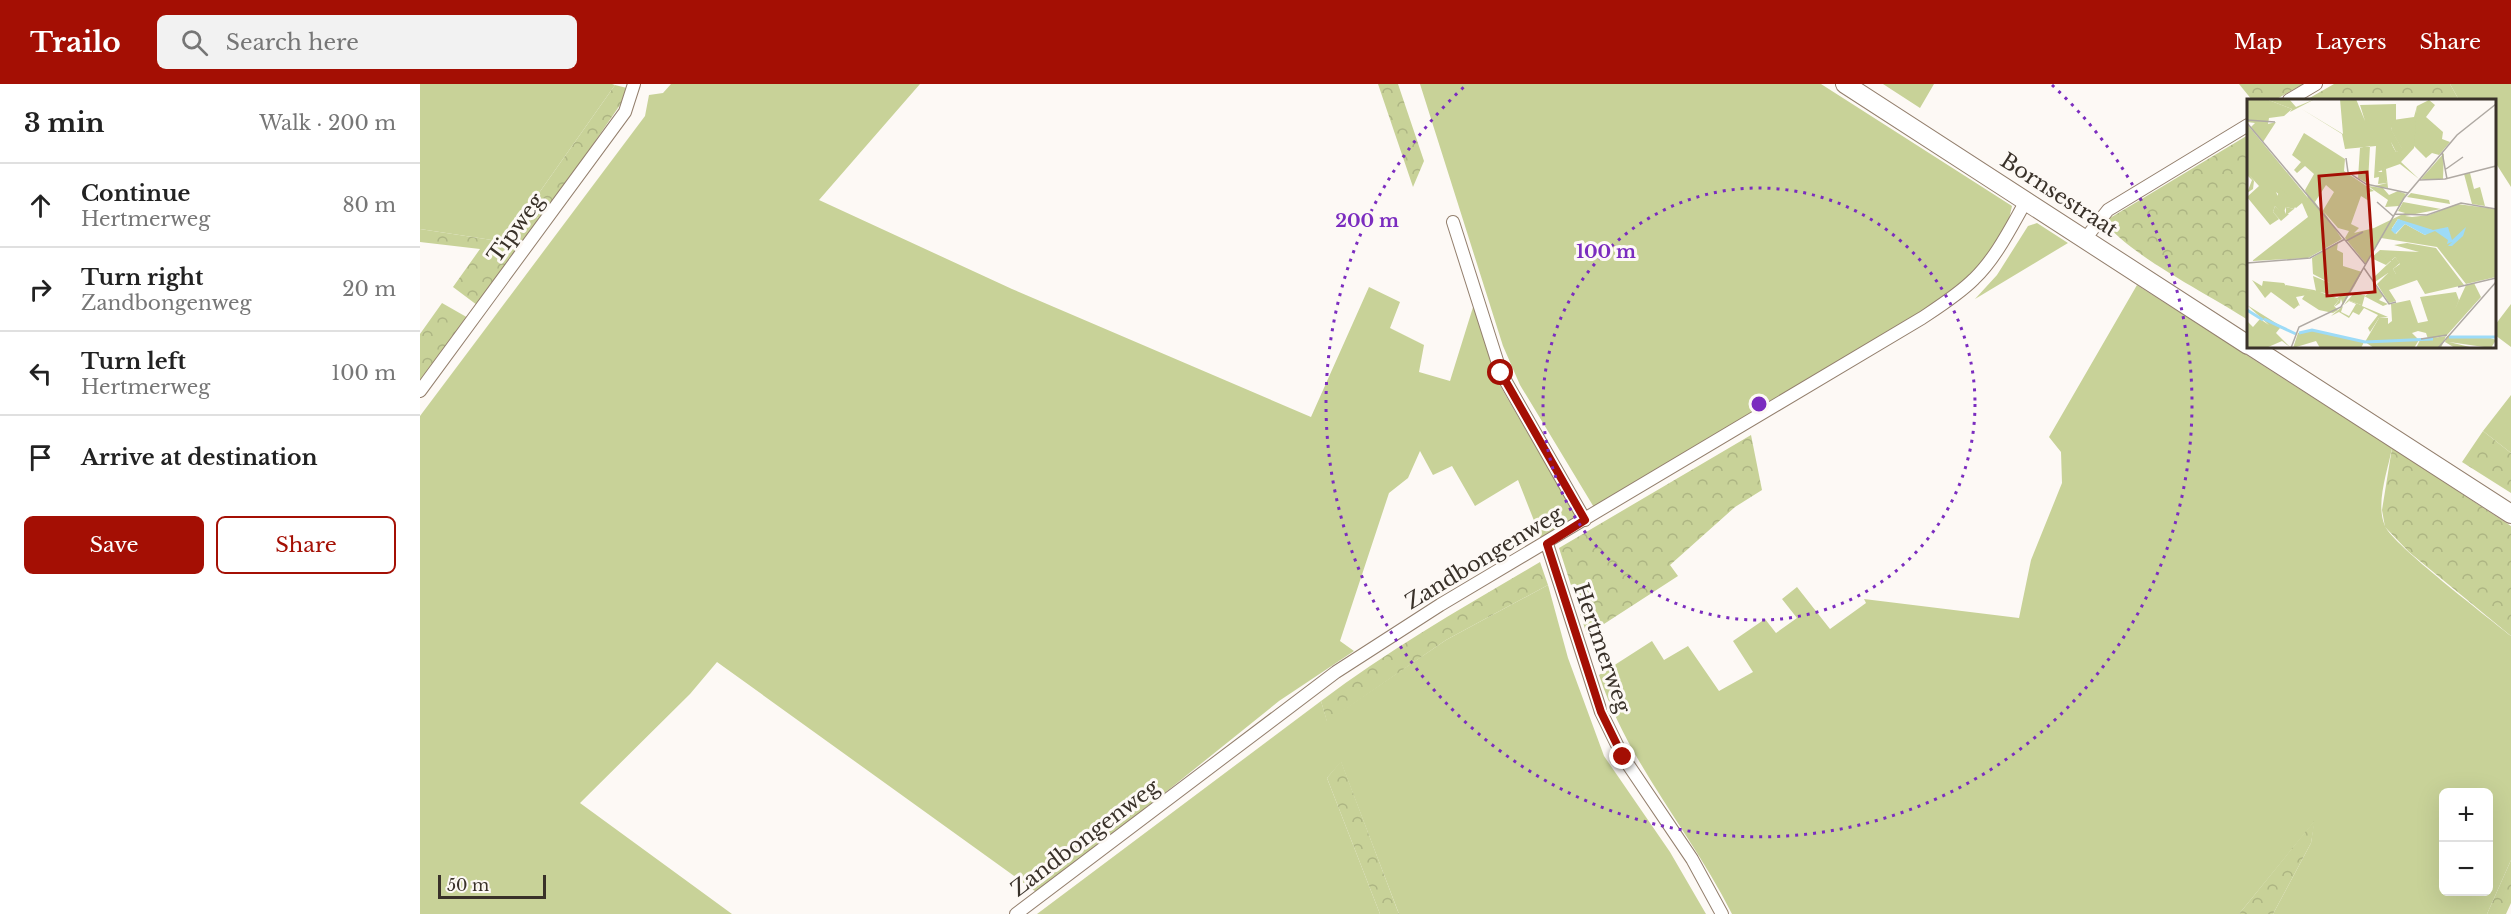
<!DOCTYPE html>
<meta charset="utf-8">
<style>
body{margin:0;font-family:"Libre Baskerville",serif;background:#f2f2f2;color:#222}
.controls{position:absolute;right:18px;bottom:18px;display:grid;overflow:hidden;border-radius:9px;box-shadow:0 6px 24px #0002}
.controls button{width:54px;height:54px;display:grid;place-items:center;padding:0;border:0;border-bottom:2px solid #e0e0e0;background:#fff;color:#222;font:30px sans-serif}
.scale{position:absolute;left:18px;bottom:15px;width:108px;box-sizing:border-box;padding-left:6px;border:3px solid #393129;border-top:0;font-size:16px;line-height:21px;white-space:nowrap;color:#393129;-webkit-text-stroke:4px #fdf9f5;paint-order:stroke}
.stop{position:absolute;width:18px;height:18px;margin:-14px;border:4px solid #a40f04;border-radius:50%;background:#fff}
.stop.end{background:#a40f04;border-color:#fff;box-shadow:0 2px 6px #0008}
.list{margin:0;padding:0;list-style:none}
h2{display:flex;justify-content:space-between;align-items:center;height:78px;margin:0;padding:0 24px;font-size:26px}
h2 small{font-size:20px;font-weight:400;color:#767676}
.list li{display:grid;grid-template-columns:39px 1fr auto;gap:18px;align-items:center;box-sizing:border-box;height:84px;padding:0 24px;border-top:2px solid #e0e0e0}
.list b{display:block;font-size:22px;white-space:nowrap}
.list p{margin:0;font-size:20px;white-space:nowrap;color:#767676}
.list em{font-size:20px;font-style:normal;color:#767676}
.actions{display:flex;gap:12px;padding:18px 24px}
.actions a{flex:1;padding:14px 0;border:2px solid #a40f04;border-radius:9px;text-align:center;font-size:21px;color:#a40f04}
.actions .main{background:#a40f04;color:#fff}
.icon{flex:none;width:33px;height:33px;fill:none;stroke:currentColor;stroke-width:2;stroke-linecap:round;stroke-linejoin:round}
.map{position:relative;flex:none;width:2091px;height:830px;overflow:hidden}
header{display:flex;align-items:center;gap:36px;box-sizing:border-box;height:84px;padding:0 30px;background:#a40f04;color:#fff}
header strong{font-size:28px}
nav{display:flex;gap:33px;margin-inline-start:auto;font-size:21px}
.search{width:420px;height:54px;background:#f2f2f2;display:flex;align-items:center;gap:15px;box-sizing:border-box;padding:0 21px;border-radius:9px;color:#767676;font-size:22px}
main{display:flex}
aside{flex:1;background:#fff}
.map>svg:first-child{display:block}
.grass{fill:#c8d298;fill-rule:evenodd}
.forest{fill:url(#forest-crowns)}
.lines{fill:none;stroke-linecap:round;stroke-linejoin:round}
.street-casing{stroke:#937f6d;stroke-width:14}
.secondary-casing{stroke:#937f6d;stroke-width:20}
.street{stroke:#fff;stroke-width:12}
.secondary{stroke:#fff;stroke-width:18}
.route{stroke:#a40f04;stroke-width:8}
.ring{fill:none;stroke:#7b2cbf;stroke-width:3;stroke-dasharray:3 6}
.labels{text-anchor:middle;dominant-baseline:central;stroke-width:6;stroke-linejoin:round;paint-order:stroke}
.street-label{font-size:21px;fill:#393129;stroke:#fdf9f5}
.inset-river{fill:none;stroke:#9ddbf7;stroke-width:3}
.inset-road{fill:none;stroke:#afa9a3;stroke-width:1.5}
.view{fill:#a40f04;fill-opacity:0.15;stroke:#a40f04;stroke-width:3}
.inset-edge{fill:none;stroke:#393129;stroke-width:3}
.centre{fill:#7b2cbf;stroke:#fdf9f5;stroke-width:3}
.ring-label{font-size:18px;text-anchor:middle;font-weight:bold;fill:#7b2cbf;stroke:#fdf9f5;stroke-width:6;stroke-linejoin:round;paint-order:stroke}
</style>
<header>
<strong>Trailo</strong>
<div class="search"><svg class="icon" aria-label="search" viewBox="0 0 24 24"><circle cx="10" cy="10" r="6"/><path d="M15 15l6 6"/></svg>Search here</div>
<nav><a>Map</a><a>Layers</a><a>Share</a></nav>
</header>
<main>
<aside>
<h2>3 min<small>Walk · 200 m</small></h2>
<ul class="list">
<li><svg class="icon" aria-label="ahead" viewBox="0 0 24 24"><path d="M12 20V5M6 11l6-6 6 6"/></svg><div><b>Continue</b><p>Hertmerweg</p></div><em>80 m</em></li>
<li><svg class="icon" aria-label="right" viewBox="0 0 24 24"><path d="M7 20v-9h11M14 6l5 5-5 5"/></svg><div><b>Turn right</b><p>Zandbongenweg</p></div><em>20 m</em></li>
<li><svg class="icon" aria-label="left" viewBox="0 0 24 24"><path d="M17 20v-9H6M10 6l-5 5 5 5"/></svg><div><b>Turn left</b><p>Hertmerweg</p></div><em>100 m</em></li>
<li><svg class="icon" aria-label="arrive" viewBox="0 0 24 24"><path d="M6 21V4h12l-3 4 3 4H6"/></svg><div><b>Arrive at destination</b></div></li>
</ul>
<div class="actions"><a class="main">Save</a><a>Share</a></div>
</aside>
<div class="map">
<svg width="2091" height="830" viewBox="0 0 2091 830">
<defs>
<pattern id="forest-crowns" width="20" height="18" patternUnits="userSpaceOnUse" patternTransform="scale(1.5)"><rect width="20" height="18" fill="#c8d298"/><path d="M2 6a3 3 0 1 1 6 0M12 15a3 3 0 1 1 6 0" fill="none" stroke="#adb583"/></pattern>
</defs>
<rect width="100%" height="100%" fill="#fdf9f5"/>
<path class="grass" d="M0,0h192l3,1 -88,125 14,10 -10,15 -26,7 -85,-13z
M251,0h249l-101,116 193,89 299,128 58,-130 31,15 -10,26 34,17 -5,27 31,9 24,-77 21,73 83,142 -36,22 -24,-61 -43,26 -23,-40 -19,9 -13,-24 -12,27 -19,15 -49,148 14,10 -75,50 -240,193 -322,-232 -27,32 -110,109 152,111h-312v-498l225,-300 4,-21 14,-2z
M1000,0h401l191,122 -3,13 -35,60 -28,21 -351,209 -75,-124 -17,-39z
M1463,0h51l-14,24z
M2030,0h61v103l-16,-25 -1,-62h-35z
M1617,139l31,20 -93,56 22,-24 31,-49z
M1717,201l255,163c-4,22 -17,56 -7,78 8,19 104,92 126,110v224l-24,54h-214l38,-71 3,-21 -75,92h-507c-41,-82 -104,-151 -133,-239l53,-34 12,19 24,-14 31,45 34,-19 -20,-31 32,-22 11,14 21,-15 -15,-19 15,-12 33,42 36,-26 -2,-4 155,19 12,-58 31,-77 -1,-31 -12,-15zM2024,708h44v100h-44z
M2091,220v43l-16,-12v-10z
M2091,311v58l-28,-22z
M1128,501l20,73 36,98 66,96 36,62h-307l-58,-152 -14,16 53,136h-343l284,-213 6,20 119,-81z"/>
<path class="forest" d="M958,0h20l26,77 -11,26z
M1819,0h64l-28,16h-23z
M1914,0h116l9,16h-153z
M195,1l16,4 -90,131 -14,-10z
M1828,51v185c-33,-22 -125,-68 -143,-99z
M97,141l14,10 -50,73 -28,-21 27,-38 -60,-7v-13l85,13z
M22,219l28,16 -50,68v-53z
M2063,347l28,22v40l-49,-31z
M1331,351l11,55 -27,17 -65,58 8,11 -91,59 -28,-87z
M1972,364l119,78v110l-102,-84 -24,-25 -3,-17z
M1120,478l8,23 -102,55 -119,82 -6,-21c69,-52 144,-95 219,-139z
M921,677l56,148 2,5h-19l-53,-136z
M1895,736l-4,23 -38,71h-34z
M2091,776v43l-5,11h-19z"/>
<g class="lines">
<defs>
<path id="street" d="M1869,16l27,-16
M1033,138l48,151 84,147
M1665,155l23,-29 140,-85
M0,307l205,-279 9,-28
M1127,460l54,168 22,45 69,102 30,55
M596,830l320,-242 104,-67 482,-287c18,-12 37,-24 52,-39 22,-21 37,-52 52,-78"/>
<path id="secondary" d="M1425,0l403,261
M1831,262l260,168"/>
</defs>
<use href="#street" class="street-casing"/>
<use href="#secondary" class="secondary-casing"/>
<use href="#street" class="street"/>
<use href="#secondary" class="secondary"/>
</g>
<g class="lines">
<path class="route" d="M1081,289l84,147 -38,24 54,168 22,45"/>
</g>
<g class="ring">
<circle cx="1339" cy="320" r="216"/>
<path d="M1632 1A433 433 0 1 1 1046 1"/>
</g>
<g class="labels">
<g class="street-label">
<text transform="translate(1639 111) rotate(33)">Bornsestraat</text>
<text transform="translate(96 144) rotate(-54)">Tipweg</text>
<text transform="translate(1064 474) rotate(-31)">Zandbongenweg</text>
<text transform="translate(1182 564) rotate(71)">Hertmerweg</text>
<text transform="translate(665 754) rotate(-37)">Zandbongenweg</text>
</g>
</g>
<g transform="translate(1827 15)">
<rect width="249" height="249" fill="#fdf9f5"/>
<path d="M0,0h19l26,10 -8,7 -15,2 -1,6 8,-2 -13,20 -12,-15 4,-4 -8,-1zM93,0h16l9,22 -5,-16 36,-1v16l-5,9 12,21 -7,2 -5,-10 4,11 -9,15 -8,4h6l3,11 -9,1 1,-7 -5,1 2,-32 -31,3 -3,-15 -42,-26 43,26zM182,1l6,5 -9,12 17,15 -1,7 8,3 -11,13 -7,-2 -6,5 -14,-14 5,-38zM0,25l61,74 -3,-8 9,-16 -9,-8 -8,7 -3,-3 7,-8 -9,-7 12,-22 41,26 -1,12 30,20 -5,1v9l-8,-5 -10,28 8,4 -5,5 20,-5 7,10 -15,26 -21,-26 4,-7 -11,-3 -14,-16 18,27 -34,19 -56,3 56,-44 -6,-14 -6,5 -20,-16 10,22v-7l8,2 -14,11 4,-5 -9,-9 -2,6 6,7 -9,6 -23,-28 12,-11 -10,-11 5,6 -1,8 -6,4 5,-13 -5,-5zM79,86l8,7 -12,20 -7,-10zM123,47l-2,36 -1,1 -9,-5 2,-30zM197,53l-1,27h-22l23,-26zM223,74l4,16 6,-2 5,19 -13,-2 -8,-30zM121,87l15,2 6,7 9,-4 8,3 -7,12 -14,1 3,-7zM164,94l38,7 1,4 -43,-7zM91,143l-1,8 6,3v13l19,6 -8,15 -12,9 -23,-4 20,8 -5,6 4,4 -5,3 -14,-3 -17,-11 6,-9 8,1 -3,-15 17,7 -17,-9 -1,-16zM160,144l29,5 28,37 -39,9 -8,-14 -28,10 7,11 -7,2 -12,-19 11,-11 8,1 -3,-5 7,-5 -5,-7 -9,8 -15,-7 9,-8 39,2 -25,-7zM5,181l10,6 1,-5 21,2 15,22 -5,4 -23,-17 -6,6zM227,184l7,14 -34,38 -19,4 -2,-6 -8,-2 -6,2 7,7 -5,8h-40l-9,-6 14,-24h9v6l4,-3 -1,-17 19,-4 8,23 10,-2 -8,-24 36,-5 3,8 -4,9 11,-24zM130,188l6,9 -4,4 9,4 -5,2 -19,-10 -3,9 -13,-5 7,-8 10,4zM61,231l12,1 44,11 -3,6h-41l-4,-7 -23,7 5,-15zM199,237l-5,12h-25l4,-8z" fill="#c8d298" fill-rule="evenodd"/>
<path d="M19,0h23l7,8 19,-8 -25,13 2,-3zM170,7l-3,42 -13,14 18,17 -19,-15 -14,5 2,19 -13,-2 12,-3 -6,-14 4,-1 -2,-10 11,-5 -4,-11 6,10 6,-3 -11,-19 2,-10 21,-3zM34,89l15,17 -2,4 -8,-2 -3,7h6l-8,7 -8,-9 2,-6 6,5 -7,-8zM156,103l38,7 -36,7 7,1 17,-2 28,-11 39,5v68l-30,7 -29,-37 -62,-10 -1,-9 31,-15 -7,-2zM151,120l19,9 15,2 -7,5 -20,-11 -9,10 -4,-6zM127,154l18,7 3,-3 5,6 -7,6 3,5 -4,4 -4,-5 -13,9 -2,-4 18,-17zM39,186l28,5 23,8 17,-11 -11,18 -2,-6 -1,4 -6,4 5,-7 -31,-10 -1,5 -11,2 4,9 -14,-12zM118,196l-3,11 26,11 -9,1 -9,14 -2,-4 10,-13 -14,-7 -5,7 -6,-3 -4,6 -10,-6 -8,4 12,-10 -2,6 8,4 7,-12 -7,-3 -5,4 4,-5 13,5 -1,-9zM0,206l42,26 -9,-3 -4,5 15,15 -9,-7 -16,7h-19v-27l6,6 7,-8 9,6zM200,237h38l11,4 -5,8 -42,-6 25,6h-19l-10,-6z" fill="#c8d298" fill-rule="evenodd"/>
<path d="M151,120l35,11 15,-3 4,13 14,-13 -3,9 -11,10h-4l4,-4 -5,2 1,-4 -13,-9 -10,4 -20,-11 -10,10 -4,-4z" fill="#9ddbf7"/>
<path class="inset-river" d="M0,211l16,10M17,220l32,15M52,234l13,-3 53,12 68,-3M202,238h47"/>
<path class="inset-road" d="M0,21l28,2M0,24l119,142M195,53l5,27M99,59l2,14 18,12 42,9M199,70l17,-12M172,81l26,-1 51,-13M130,103l16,14M148,115l32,1 34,-12 35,6M99,142l17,-9M0,164l63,-5 35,-19M117,169l25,36 7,-2M211,188l38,-9M174,240l26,-4M44,249l8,-21 42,-20 63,-109 53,-63 39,-31M191,249l58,-66"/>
<path class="view" d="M120,73l8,120 -48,4 -8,-120z"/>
<rect width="249" height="249" class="inset-edge"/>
</g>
<circle cx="1339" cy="320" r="9" class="centre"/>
<g class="ring-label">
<text x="947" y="143">200 m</text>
<text x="1186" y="174">100 m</text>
</g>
</svg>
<div class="controls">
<button>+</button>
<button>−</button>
</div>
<div class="scale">50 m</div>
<div class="stop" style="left:1081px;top:289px"></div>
<div class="stop end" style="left:1203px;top:673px"></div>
</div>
</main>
